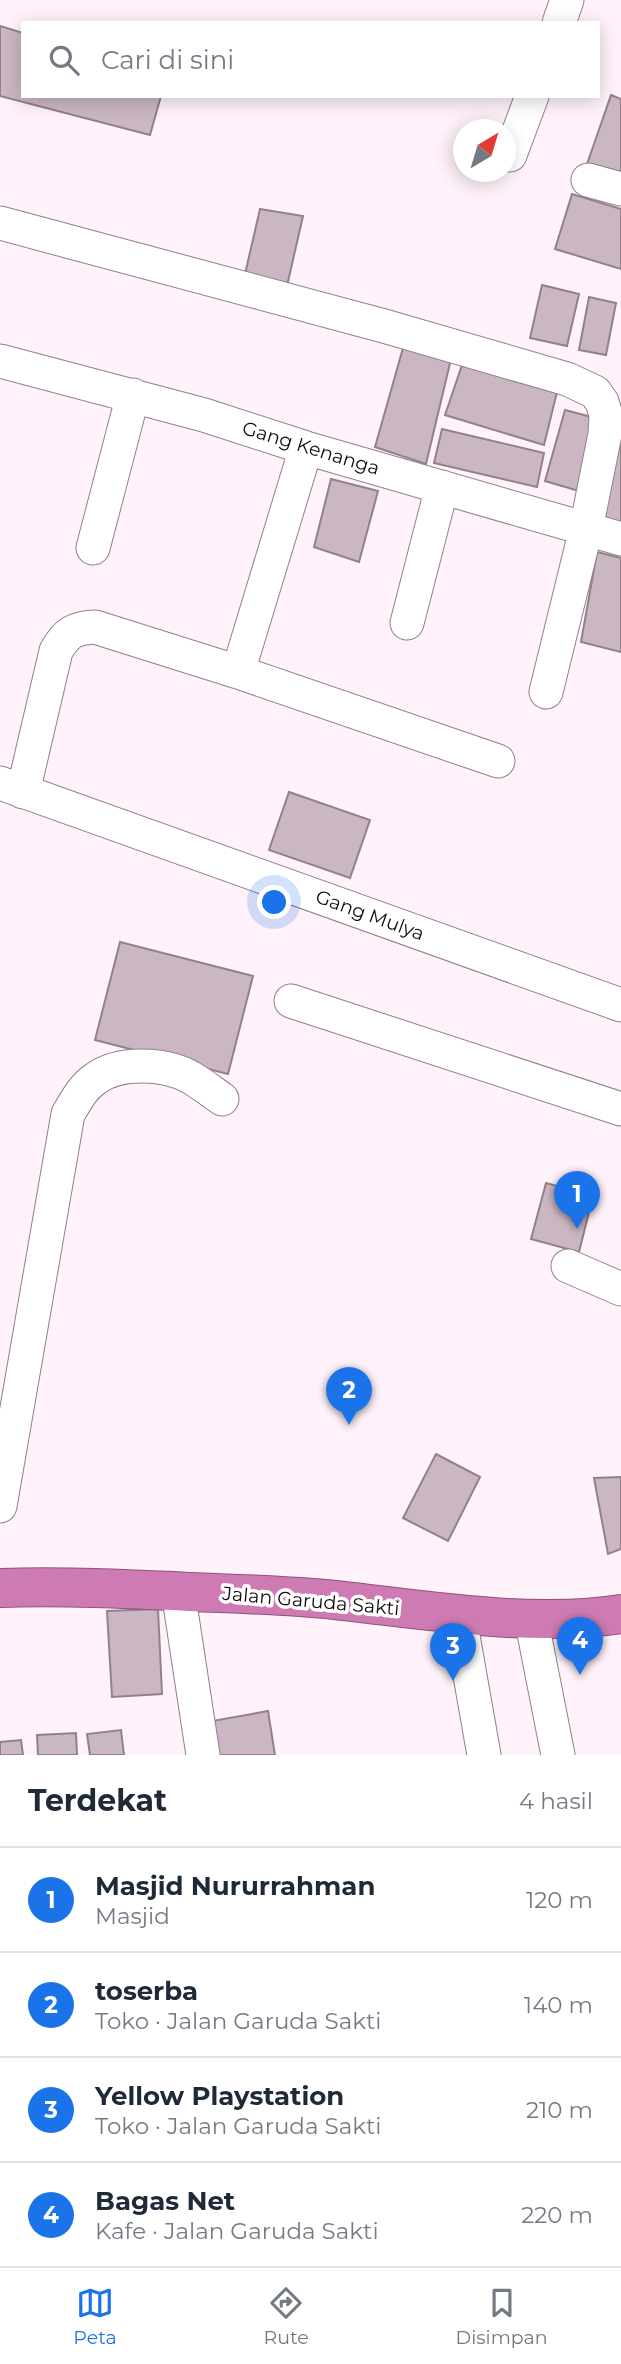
<!DOCTYPE html>
<html lang="id">
<meta charset="utf-8">
<style>
body{margin:0;font-family:Montserrat,sans-serif;background:#f2f2f3;color:#1f2937}
.compass{position:absolute;left:453px;top:119px;width:63px;height:63px;border-radius:50%;background:#fff;box-shadow:0 4px 18px #0003;rotate:38deg}
.you{position:absolute;left:275px;top:903px;width:24px;height:24px;margin:-18px;border:5px solid #fff;border-radius:50%;background:#1a73e8;box-shadow:0 0 0 10px #1a73e833}
.badge{display:grid;place-items:center;width:46px;height:46px;border-radius:50%;background:#1a73e8;color:#fff;font-size:23px;font-weight:700}
.pin{position:absolute;translate:-50% -58px;filter:drop-shadow(0 2px 4px #0008)}
.pin::after{content:'';position:absolute;top:37px;width:24px;height:21px;background:inherit;clip-path:polygon(0 0,100% 0,50% 100%)}
.list{margin:0;padding:0;list-style:none}
h2{display:flex;justify-content:space-between;align-items:center;height:91px;margin:0;padding:0 28px;font-size:30px}
h2 small{font-size:23px;font-weight:400;color:#747a83}
.list li{display:grid;grid-template-columns:46px 1fr auto;gap:21px;align-items:center;box-sizing:border-box;height:105px;padding:0 28px;border-top:2px solid #e0e1e3}
.list b{display:block;font-size:26px;white-space:nowrap}
.list p{margin:0;font-size:23px;white-space:nowrap;color:#747a83}
.list em{font-size:23px;font-style:normal;color:#747a83}
.icon{flex:none;width:38px;height:38px;fill:none;stroke:currentColor;stroke-width:2;stroke-linecap:round;stroke-linejoin:round}
.map{position:relative;flex:none;width:621px;height:1755px;overflow:hidden}
.search{position:absolute;background:#fff;box-shadow:0 4px 18px #0003;left:21px;right:21px;top:21px;height:77px;display:flex;align-items:center;gap:18px;box-sizing:border-box;padding:0 24px;border-radius:0px;color:#747a83;font-size:26px}
.sheet{height:511px;background:#fff}
nav{display:flex;justify-content:space-around;align-items:center;box-sizing:border-box;height:98px;border-top:2px solid #e0e1e3;background:#fff;font-size:19px;color:#747a83}
nav a{display:grid;justify-items:center;gap:4px}
nav .on{color:#1a73e8}
.map>svg:first-child{display:block}
.building{fill:#cab7c3;stroke:#92808b;stroke-width:2}
.lines{fill:none;stroke-linecap:round;stroke-linejoin:round}
.minor-casing{stroke:#927f8b;stroke-width:35}
.highway-casing{stroke:#8c547a;stroke-width:40}
.minor{stroke:#fff;stroke-width:33}
.highway{stroke:#ce7bb4;stroke-width:38}
.labels{text-anchor:middle;dominant-baseline:central;stroke-width:7;stroke-linejoin:round;paint-order:stroke}
.street-label{font-size:19px;fill:#110b0f;stroke:#fff}
</style>
<div class="map">
<svg width="621" height="1755" viewBox="0 0 621 1755">
<rect width="100%" height="100%" fill="#fff2fa"/>
<path class="building" d="M0,26l23,7v63h138l-11,39 -150,-39z
M611,95l10,4v84l-36,-13z
M572,194l49,15v60l-66,-20z
M260,209l43,7 -16,70 -42,-12z
M542,285l37,9 -12,52 -37,-8z
M589,297l27,6 -10,52 -27,-5z
M403,348l48,11 -25,105 -51,-17z
M462,365l95,27 -13,53 -99,-30z
M565,410l34,9 -20,72 -34,-10z
M442,429l102,24 -7,34 -103,-24z
M621,430v95l-25,-7z
M331,479l47,12 -19,71 -45,-15z
M597,552l24,6v94l-40,-10z
M289,792l81,28 -20,58 -81,-28z
M120,942l133,34 -25,98 -133,-34z
M546,1183l47,13 -14,56 -48,-13z
M436,1454l44,23 -32,64 -45,-23z
M621,1477v72l-13,5 -14,-76z
M158,1609l4,85 -50,3 -5,-86z
M268,1711l7,44h-68l-6,-32z
M121,1730l3,25h-34l-3,-21z
M76,1733l1,22h-39l-1,-20z
M21,1740l2,15h-23v-13z"/>
<g class="lines">
<defs>
<path id="minor" d="M559,23l8,-23
M510,155l22,-59
M588,180l33,9
M0,223l384,103 183,53 28,13 7,10 4,13 -1,19 -19,95 -40,163
M0,361l204,54 102,33 315,91
M306,448l-68,224 260,89
M93,548l40,-153
M407,623l35,-136
M0,783l621,222
M23,792l33,-141c10,-18 18,-23 39,-24l143,45
M291,1001l330,108
M568,1266l53,23
M0,1506l68,-392c8,-13 14,-26 27,-35 24,-18 69,-16 95,-2 12,7 22,15 32,22
M178,1591l25,164
M459,1613l25,142
M531,1618l27,137"/>
<path id="highway" d="M0,1588c64,-2 127,1 191,4 48,2 96,3 144,8 91,10 196,28 286,14"/>
</defs>
<use href="#minor" class="minor-casing"/>
<use href="#highway" class="highway-casing"/>
<use href="#minor" class="minor"/>
<use href="#highway" class="highway"/>
</g>
<g class="labels">
<g class="street-label">
<text transform="translate(311 448) rotate(17)">Gang Kenanga</text>
<text transform="translate(370 915) rotate(20)">Gang Mulya</text>
<text transform="translate(311 1601) rotate(5)">Jalan Garuda Sakti</text>
</g>
</g>
</svg>
<svg class="compass" viewBox="-18 -18 36 36"><path d="M0-13l5 13h-10z" fill="#e53935"/><path d="M0 13l5-13h-10z" fill="#747a83"/></svg>
<div class="you"></div>
<div class="pin badge" style="left:577px;top:1229px">1</div>
<div class="pin badge" style="left:349px;top:1425px">2</div>
<div class="pin badge" style="left:453px;top:1681px">3</div>
<div class="pin badge" style="left:580px;top:1675px">4</div>
<div class="search"><svg class="icon" aria-label="search" viewBox="0 0 24 24"><circle cx="10" cy="10" r="6"/><path d="M15 15l6 6"/></svg>Cari di sini</div>
</div>
<section class="sheet">
<h2>Terdekat<small>4 hasil</small></h2>
<ul class="list">
<li><span class="badge">1</span><div><b>Masjid Nururrahman</b><p>Masjid</p></div><em>120 m</em></li>
<li><span class="badge">2</span><div><b>toserba</b><p>Toko · Jalan Garuda Sakti</p></div><em>140 m</em></li>
<li><span class="badge">3</span><div><b>Yellow Playstation</b><p>Toko · Jalan Garuda Sakti</p></div><em>210 m</em></li>
<li><span class="badge">4</span><div><b>Bagas Net</b><p>Kafe · Jalan Garuda Sakti</p></div><em>220 m</em></li>
</ul>
</section>
<nav>
<a class="on"><svg class="icon" aria-label="map" viewBox="0 0 24 24"><path d="M3 6l6-2 6 2 6-2v14l-6 2-6-2-6 2zM9 4v14M15 6v14"/></svg>Peta</a>
<a><svg class="icon" aria-label="directions" viewBox="0 0 24 24"><path d="M12 3l9 9-9 9-9-9zM9 14v-3h6M13 9l2 2-2 2"/></svg>Rute</a>
<a><svg class="icon" aria-label="saved" viewBox="0 0 24 24"><path d="M7 4h10v16l-5-4-5 4z"/></svg>Disimpan</a>
</nav>
